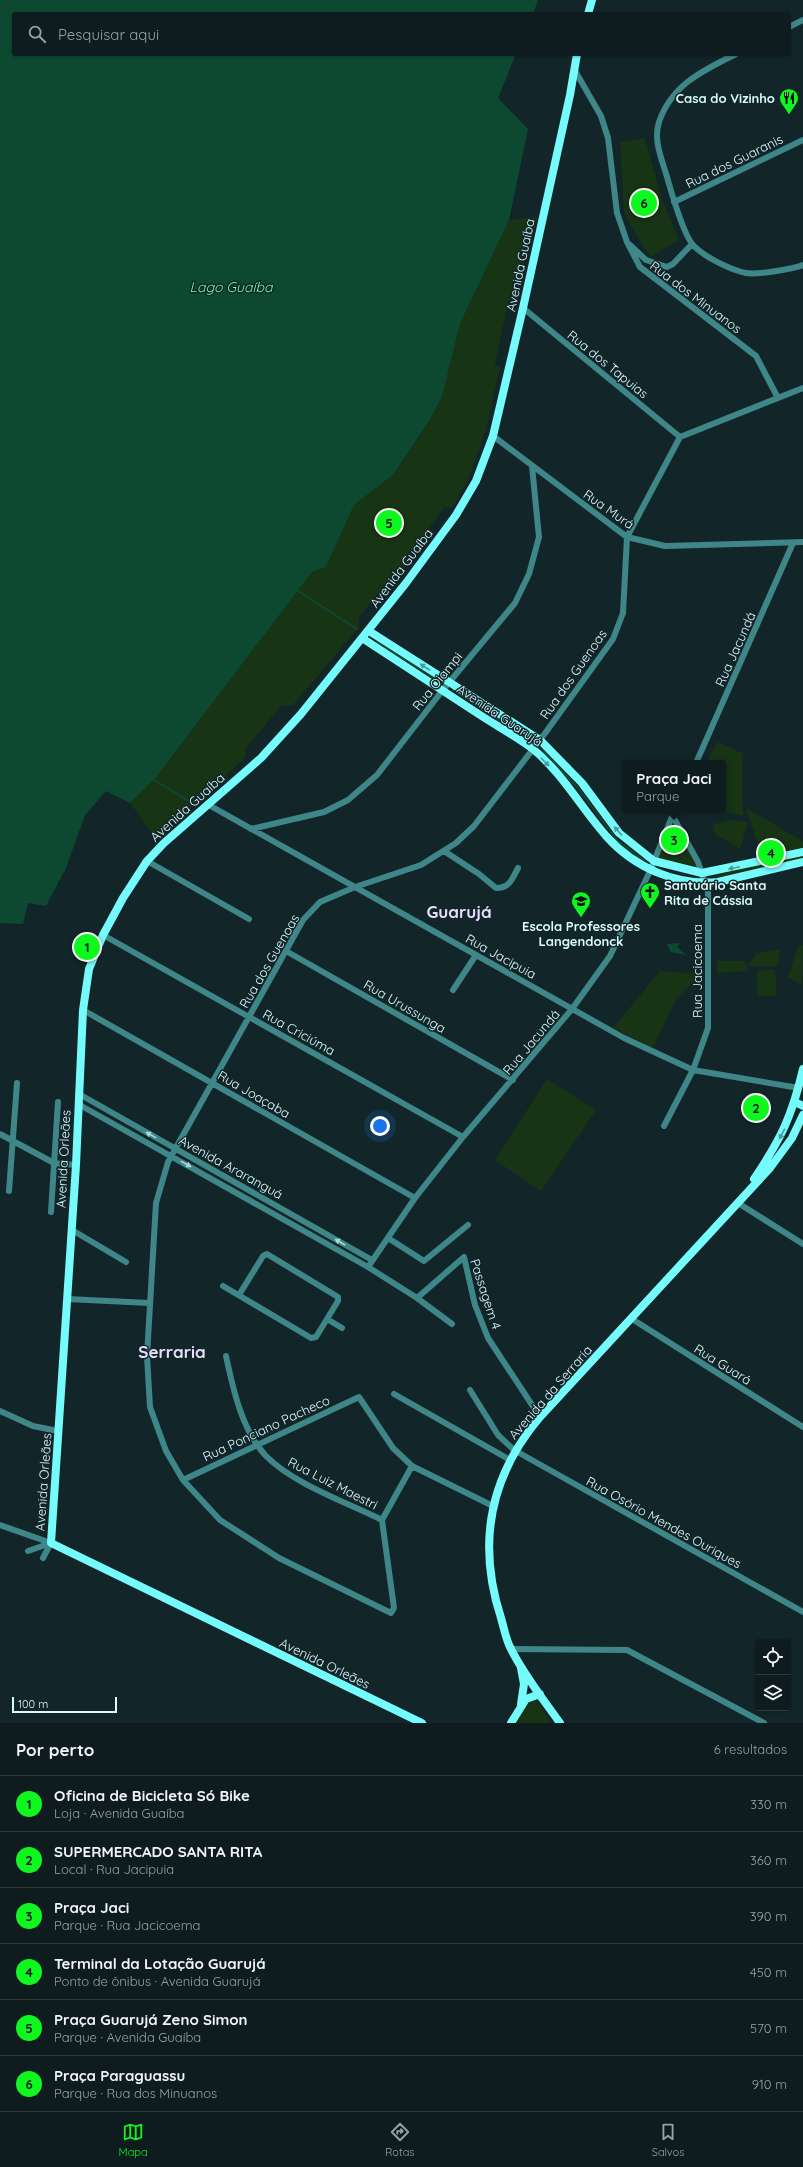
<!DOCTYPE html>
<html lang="pt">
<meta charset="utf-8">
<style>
body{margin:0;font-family:Quicksand,sans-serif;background:#1c292d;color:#f1f3f6}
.controls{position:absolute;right:12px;bottom:12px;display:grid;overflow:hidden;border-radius:4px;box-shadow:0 1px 3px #0004}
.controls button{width:36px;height:36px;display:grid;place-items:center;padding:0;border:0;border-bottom:1px solid #2e3a3e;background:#0e1c20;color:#f1f3f6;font:20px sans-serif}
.scale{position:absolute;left:12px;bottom:10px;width:105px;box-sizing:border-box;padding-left:4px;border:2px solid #dbfbfe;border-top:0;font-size:11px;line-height:14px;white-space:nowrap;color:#dbfbfe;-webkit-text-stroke:3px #12262a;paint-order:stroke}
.you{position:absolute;left:380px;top:1126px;width:14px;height:14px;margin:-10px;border:3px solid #fff;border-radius:50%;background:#1a73e8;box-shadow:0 0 0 6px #1a73e833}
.badge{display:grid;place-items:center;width:26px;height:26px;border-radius:50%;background:#0ef81f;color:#111;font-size:13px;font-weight:700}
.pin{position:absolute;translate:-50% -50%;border:2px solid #fff;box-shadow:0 1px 4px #0006}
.popup{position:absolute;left:622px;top:760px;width:104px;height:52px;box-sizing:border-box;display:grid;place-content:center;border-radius:4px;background:#0e1c20;filter:drop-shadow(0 1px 3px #0005);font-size:13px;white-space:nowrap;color:#9ba1a5}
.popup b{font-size:15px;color:#f1f3f6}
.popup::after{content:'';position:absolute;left:50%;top:100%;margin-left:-8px;border:8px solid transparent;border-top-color:#0e1c20}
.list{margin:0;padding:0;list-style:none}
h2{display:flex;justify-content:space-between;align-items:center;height:52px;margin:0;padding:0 16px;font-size:17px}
h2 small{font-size:13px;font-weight:400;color:#9ba1a5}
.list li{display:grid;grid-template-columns:26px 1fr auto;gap:12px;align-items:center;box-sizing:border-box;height:56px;padding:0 16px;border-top:1px solid #2e3a3e}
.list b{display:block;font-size:15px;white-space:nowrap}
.list p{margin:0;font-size:13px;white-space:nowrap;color:#9ba1a5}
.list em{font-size:13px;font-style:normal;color:#9ba1a5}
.icon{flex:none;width:22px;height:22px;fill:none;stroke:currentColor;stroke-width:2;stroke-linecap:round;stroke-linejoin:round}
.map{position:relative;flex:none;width:803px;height:1723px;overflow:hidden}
.search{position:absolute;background:#0e1c20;box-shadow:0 1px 3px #0004;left:12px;right:12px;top:12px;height:44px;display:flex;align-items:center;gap:10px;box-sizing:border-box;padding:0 14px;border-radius:4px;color:#9ba1a5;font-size:15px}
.sheet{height:388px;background:#0e1c20}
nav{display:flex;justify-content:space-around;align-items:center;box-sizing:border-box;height:56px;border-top:1px solid #2e3a3e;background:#0e1c20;font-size:11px;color:#9ba1a5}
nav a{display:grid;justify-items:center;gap:2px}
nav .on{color:#0ef81f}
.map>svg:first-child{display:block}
.green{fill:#173415}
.water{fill:#0d4831}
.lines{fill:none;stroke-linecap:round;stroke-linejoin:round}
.stream{stroke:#0d4831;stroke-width:2}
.street{stroke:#3e8687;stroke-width:6}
.secondary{stroke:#75fbfb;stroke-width:8}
.oneway{fill:#489b9d}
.oneway2{fill:#acd8da}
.labels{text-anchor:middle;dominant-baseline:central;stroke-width:3;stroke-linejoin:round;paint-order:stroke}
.poi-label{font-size:13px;font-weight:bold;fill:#dbfbfe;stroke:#12262a;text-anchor:end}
.street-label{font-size:13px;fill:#dbfbfe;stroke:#12262a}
.water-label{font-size:14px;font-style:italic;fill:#6dfaab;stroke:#12262a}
.district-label{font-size:17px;font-weight:bold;fill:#e8ddfe;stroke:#12262a}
</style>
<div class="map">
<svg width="803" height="1723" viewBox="0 0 803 1723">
<rect width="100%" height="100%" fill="#12262a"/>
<path class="green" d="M645,138l16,58 18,44 -29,17 -21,-34 -5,-12 -4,-69z
M536,217l-21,82 -7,2 -13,64 5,2 -15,66 -17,47 -16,28 -8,-1 -23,32 1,7 -23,30h-7l-33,41v10l-66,78 -12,1 -35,42v9l-90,81 -26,-35 24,-23 158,-208 14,-5 28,-62 39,-30 36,-54 13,-24 18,-73 49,-104z
M718,742l24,11 1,63 -26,-7h6v-46h-18z
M746,808l57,33v9l-40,10z
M730,820l18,2 -8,27 -25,-15 -2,-9z
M672,821l25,46 -38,-8z
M803,854v5l-86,20 -1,-4z
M803,945l-1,40 -14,-8 10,-31z
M781,949l-4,17h-30l10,-13z
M717,961h27l4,10 -31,2z
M766,970h9l2,26h-20v-24z
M660,971l41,3 -25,25 -23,49 -40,-20z
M547,1079l49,31 -55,81 -46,-31z
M535,1700l17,23h-36l11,-21z"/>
<path class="water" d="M0,0h538l-5,14h-519v40h502l-18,44 30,31 -19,91 -49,104 -18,73 -13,24 -36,54 -39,30 -28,62 -14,5 -158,208 -24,23 -24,-12 -21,24 -19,53 -20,38 -18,-3 -5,21 -23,-1z
M680,943l-3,4 9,8 -15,-3 -4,-8z"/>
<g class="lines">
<path class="stream" d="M298,591l59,38
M377,642l65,41
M453,690l78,51
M543,750l33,36 42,55 27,20
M154,780l40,24"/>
<path class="street" d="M789,27l14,-7
M736,54c-32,16 -64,30 -77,68 -6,19 3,37 8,55 4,14 17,58 26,68 11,12 38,25 53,28 11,2 47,-4 57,-8
M574,69l27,47 7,22 9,75 10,29 13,25 116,89 22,42
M674,202l129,-62
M630,245l16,15 21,7 6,-3 19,-20
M523,308l157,129
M493,436l134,101 38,9 138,-4
M696,763l97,-220
M207,804l417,234 69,32 106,18
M251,829l73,-17 24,-12 29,-25 65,-84 73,-88 14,-29 10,-37 -7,-71
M444,851l35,23 17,14c14,0 16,-9 22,-20
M147,861l102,58
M103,935l360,202
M286,951l227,129
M453,990l23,-35
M83,1010l332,188
M79,1094l293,166
M78,1104l290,163 49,31 47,-41 11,48 13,33 52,79
M664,1126l29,-56 15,-42v-136l-10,-30 -26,-47
M0,1134l54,29 22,2
M9,1191l8,-108
M738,1203l65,41
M51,1212l7,-110
M72,1230l54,32
M388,1238l36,23 44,-36
M368,1267l47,-69 48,-61 109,-128 38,-53 40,-85 25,-62
M223,1286l88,52 5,-1 11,-18
M239,1295l24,-39 4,-2 71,43v4l-11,18 15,9
M417,1298l35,26
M67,1299l82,4
M632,1319l171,108
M226,1356c7,33 16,74 39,99 28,29 81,47 117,65
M470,1390l28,45 16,15 289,162
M394,1394l116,66
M0,1411l33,15 25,5
M412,1466l-30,54 12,88 -3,5 -112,-55 -59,-38 -37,-40 -17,-29 -16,-44 -3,-51 9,-153 12,-41 135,-242 17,-18 35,-15 66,-22 35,-22 18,-17 72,-94 67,-93 10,-26 4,-76 53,-100 123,-49
M183,1480l176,-83 34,51 19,18 81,40
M0,1525l51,18
M28,1551l23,-8 -8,15
M511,1649l116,1 137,73"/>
<path class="secondary" d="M588,14l4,-14
M369,631l171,109 42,43 37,50 35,28 48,12 101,-21
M362,638c38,25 77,50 115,75 18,12 39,23 56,36 31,26 48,59 74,88 28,31 70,49 111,45l85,-20
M795,1102l8,4
M754,1179c27,-40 38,-63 49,-110
M521,1668l3,16 -3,20
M422,1723l-371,-180 25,-378 7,-155 6,-41 14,-34 20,-37 24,-37 17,-18 97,-85 40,-44 105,-131 50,-68 20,-34 17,-45 30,-128 47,-213 7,-41
M511,1723l15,-24 14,-5
M560,1723c-17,-24 -36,-48 -49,-74 -5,-9 -7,-21 -10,-31 -24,-74 -12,-141 39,-201l230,-249 22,-30 11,-23"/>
</g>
<defs><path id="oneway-solid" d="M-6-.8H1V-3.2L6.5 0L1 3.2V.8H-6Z"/></defs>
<g class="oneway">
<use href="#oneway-solid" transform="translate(425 667) rotate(-147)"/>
<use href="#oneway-solid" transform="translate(545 762) rotate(45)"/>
<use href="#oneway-solid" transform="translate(618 831) rotate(-131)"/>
<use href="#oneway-solid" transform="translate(734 868) rotate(168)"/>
<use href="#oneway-solid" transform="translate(782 1134) rotate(118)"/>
</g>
<g class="oneway2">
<use href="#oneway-solid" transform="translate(151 1135) rotate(-151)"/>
<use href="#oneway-solid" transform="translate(186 1164) rotate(29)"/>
<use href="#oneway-solid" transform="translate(340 1242) rotate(-150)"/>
</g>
<defs>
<symbol id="restaurant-pin" viewBox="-11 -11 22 30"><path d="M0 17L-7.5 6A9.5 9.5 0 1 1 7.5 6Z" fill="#0ef81f" stroke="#12262a"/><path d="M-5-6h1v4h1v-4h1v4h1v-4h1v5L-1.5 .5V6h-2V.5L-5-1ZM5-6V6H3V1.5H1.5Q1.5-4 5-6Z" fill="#111"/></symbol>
<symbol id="church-pin" viewBox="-11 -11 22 30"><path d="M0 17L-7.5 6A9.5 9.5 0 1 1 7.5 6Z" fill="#0ef81f" stroke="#12262a"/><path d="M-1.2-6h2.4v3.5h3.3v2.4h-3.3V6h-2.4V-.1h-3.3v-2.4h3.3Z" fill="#111"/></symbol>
<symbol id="school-pin" viewBox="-11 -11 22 30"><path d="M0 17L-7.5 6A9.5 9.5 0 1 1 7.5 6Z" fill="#0ef81f" stroke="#12262a"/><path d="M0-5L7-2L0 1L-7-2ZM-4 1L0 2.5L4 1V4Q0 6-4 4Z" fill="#111"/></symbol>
</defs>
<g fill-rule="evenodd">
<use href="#restaurant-pin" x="778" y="87" width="22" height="30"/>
<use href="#church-pin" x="639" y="881" width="22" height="30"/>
<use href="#school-pin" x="570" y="890" width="22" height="30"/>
</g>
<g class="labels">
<g class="poi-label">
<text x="775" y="98">Casa do Vizinho</text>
<text x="664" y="885" text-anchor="start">Santuário Santa<tspan x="664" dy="15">Rita de Cássia</tspan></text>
<text x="581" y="926" text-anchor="middle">Escola Professores<tspan x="581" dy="15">Langendonck</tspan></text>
</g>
<g class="street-label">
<text transform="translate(734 161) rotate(-26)">Rua dos Guaranis</text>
<text transform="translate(520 265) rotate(-78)">Avenida Guaíba</text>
<text transform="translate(696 297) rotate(37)">Rua dos Minuanos</text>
<text transform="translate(608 364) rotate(39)">Rua dos Tapuias</text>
<text transform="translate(609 509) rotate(35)">Rua Murá</text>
<text transform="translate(401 568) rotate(-53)">Avenida Guaíba</text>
<text transform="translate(735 649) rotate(-66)">Rua Jacundá</text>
<text transform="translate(573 674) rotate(-55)">Rua dos Guenoas</text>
<text transform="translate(437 681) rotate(-51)">Rua Oiampi</text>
<text transform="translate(500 715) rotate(34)">Avenida Guarujá</text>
<text transform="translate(187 807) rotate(-42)">Avenida Guaíba</text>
<text transform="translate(501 956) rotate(29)">Rua Jacipuia</text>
<text transform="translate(269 961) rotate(-60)">Rua dos Guenoas</text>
<text transform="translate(697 971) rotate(-90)">Rua Jacicoema</text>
<text transform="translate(405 1006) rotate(30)">Rua Urussunga</text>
<text transform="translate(299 1032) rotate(29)">Rua Criciúma</text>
<text transform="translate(531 1042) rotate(-50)">Rua Jacundá</text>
<text transform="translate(254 1094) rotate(30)">Rua Joaçaba</text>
<text transform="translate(63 1159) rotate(-87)">Avenida Orleães</text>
<text transform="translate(231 1167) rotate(29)">Avenida Araranguá</text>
<text transform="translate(486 1294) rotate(72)">Passagem 4</text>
<text transform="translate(723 1364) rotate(32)">Rua Guará</text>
<text transform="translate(550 1392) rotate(-49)">Avenida da Serraria</text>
<text transform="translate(266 1428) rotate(-25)">Rua Ponciano Pacheco</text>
<text transform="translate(43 1482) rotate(-86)">Avenida Orleães</text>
<text transform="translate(333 1483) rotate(27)">Rua Luiz Maestri</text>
<text transform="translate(664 1522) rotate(29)">Rua Osório Mendes Ouriques</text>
<text transform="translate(325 1663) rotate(26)">Avenida Orleães</text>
</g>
<g class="water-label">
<text x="231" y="287">Lago Guaíba</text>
</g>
<g class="district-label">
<text x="459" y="911">Guarujá</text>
<text x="172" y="1351">Serraria</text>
</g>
</g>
</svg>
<div class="controls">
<button><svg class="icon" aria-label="locate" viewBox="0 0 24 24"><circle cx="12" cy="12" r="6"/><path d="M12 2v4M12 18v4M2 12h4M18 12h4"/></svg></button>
<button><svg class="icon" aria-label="layers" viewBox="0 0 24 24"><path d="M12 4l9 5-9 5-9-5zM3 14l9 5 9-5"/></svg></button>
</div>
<div class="scale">100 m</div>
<div class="you"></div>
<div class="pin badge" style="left:87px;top:947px">1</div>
<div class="pin badge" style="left:756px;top:1108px">2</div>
<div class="pin badge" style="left:674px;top:840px">3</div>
<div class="popup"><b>Praça Jaci</b>Parque</div>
<div class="pin badge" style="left:771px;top:853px">4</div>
<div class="pin badge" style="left:389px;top:523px">5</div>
<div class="pin badge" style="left:644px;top:203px">6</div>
<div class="search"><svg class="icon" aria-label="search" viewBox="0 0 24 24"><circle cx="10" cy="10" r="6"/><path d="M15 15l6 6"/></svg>Pesquisar aqui</div>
</div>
<section class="sheet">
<h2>Por perto<small>6 resultados</small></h2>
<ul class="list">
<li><span class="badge">1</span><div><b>Oficina de Bicicleta Só Bike</b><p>Loja · Avenida Guaíba</p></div><em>330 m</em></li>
<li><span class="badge">2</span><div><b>SUPERMERCADO SANTA RITA</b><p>Local · Rua Jacipuia</p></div><em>360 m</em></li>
<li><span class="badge">3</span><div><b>Praça Jaci</b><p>Parque · Rua Jacicoema</p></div><em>390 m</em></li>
<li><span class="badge">4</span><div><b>Terminal da Lotação Guarujá</b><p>Ponto de ônibus · Avenida Guarujá</p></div><em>450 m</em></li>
<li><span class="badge">5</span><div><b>Praça Guarujá Zeno Simon</b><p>Parque · Avenida Guaíba</p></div><em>570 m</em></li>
<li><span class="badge">6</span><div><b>Praça Paraguassu</b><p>Parque · Rua dos Minuanos</p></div><em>910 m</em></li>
</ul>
</section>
<nav>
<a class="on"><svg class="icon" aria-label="map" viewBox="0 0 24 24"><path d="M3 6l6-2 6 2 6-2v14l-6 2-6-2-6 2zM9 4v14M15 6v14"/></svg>Mapa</a>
<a><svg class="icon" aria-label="directions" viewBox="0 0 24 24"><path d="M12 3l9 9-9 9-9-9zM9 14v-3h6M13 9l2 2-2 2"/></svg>Rotas</a>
<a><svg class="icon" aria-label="saved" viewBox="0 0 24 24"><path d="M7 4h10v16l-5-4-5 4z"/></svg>Salvos</a>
</nav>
